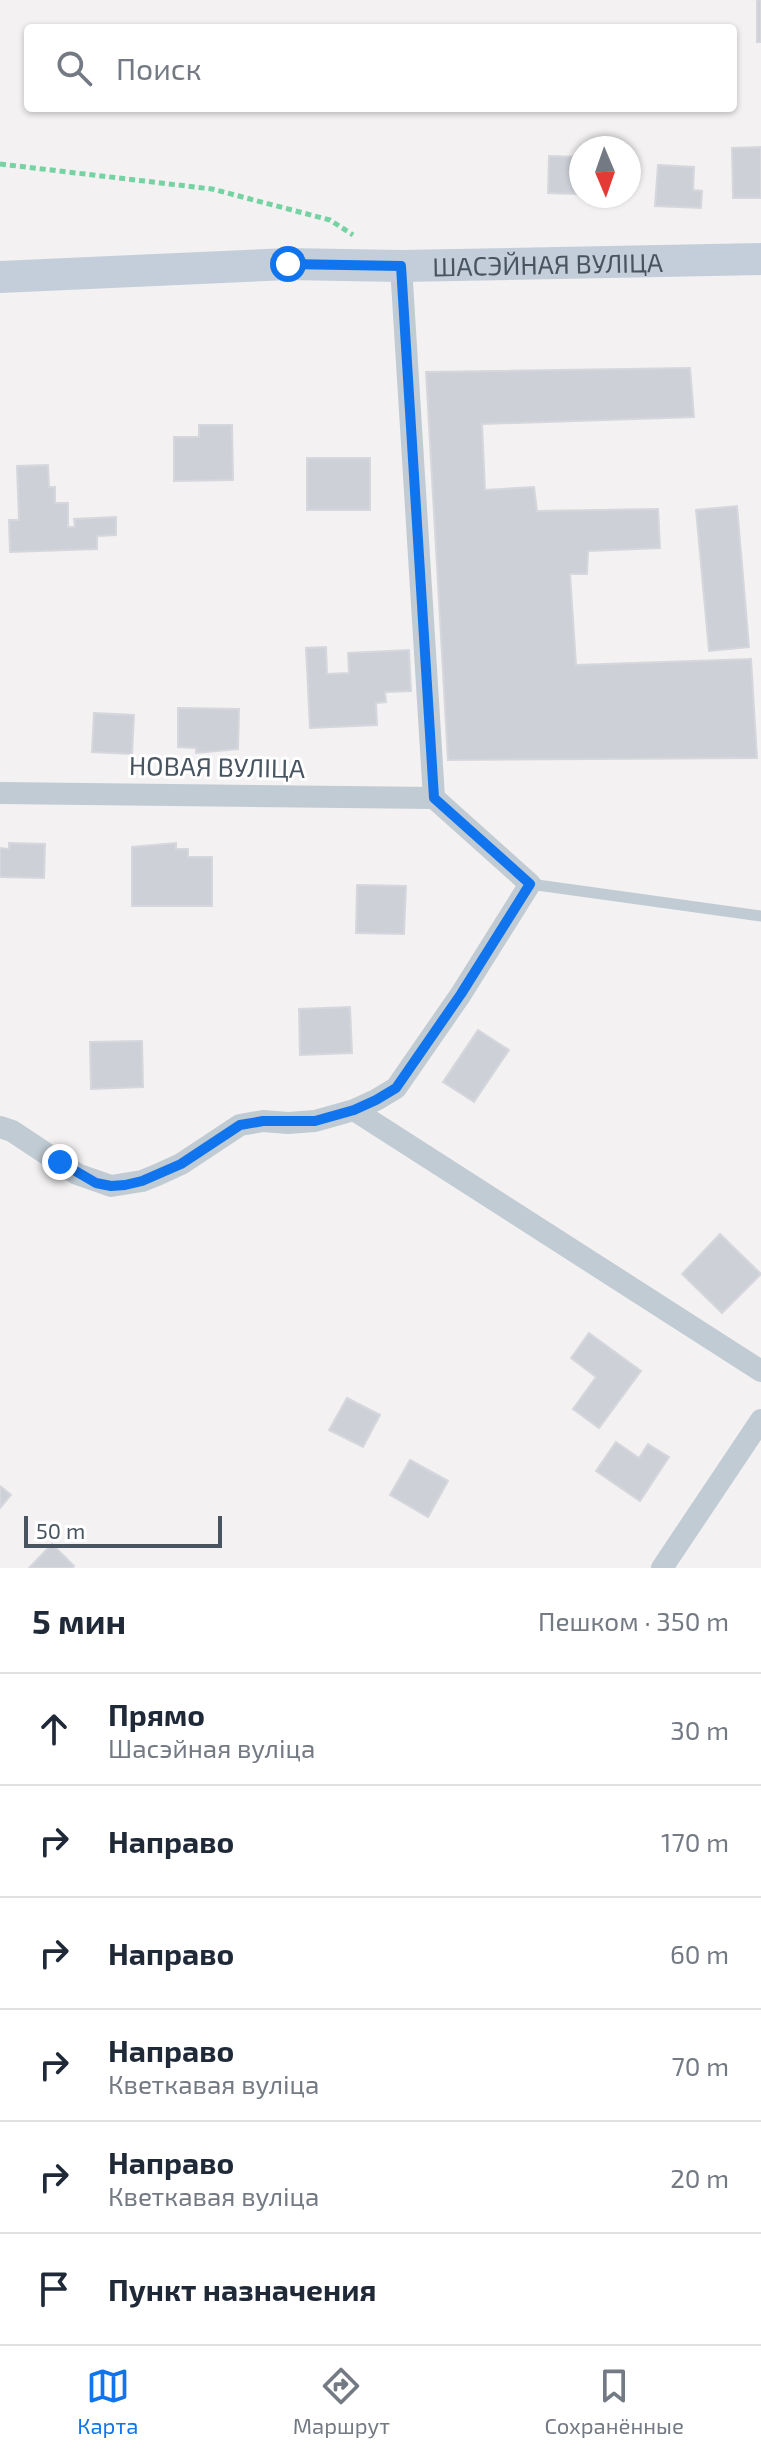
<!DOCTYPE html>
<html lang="ru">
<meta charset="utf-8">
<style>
body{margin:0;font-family:"Exo 2",sans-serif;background:#f6f6f7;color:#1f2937}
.compass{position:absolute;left:569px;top:136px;width:72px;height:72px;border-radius:50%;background:#fff;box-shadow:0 2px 6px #0004;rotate:178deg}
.scale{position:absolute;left:24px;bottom:20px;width:198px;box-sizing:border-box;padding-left:8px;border:4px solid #485560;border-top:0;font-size:22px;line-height:28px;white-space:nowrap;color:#485560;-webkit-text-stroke:6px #fff;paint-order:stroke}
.stop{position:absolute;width:24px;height:24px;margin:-18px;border:6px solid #1074ee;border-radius:50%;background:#fff}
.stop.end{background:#1074ee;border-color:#fff;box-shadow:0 2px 8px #0008}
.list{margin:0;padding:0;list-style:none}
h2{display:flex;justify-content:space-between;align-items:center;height:104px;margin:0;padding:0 32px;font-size:34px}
h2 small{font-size:26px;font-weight:400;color:#747a83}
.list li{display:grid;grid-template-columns:52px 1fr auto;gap:24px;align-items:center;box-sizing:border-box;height:112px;padding:0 32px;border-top:2px solid #e0e1e3}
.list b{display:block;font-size:30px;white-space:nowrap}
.list p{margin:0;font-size:26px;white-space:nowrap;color:#747a83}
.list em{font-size:26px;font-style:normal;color:#747a83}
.icon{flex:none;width:44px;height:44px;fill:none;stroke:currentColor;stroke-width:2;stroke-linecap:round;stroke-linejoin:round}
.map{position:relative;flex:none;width:761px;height:1568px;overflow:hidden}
.search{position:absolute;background:#fff;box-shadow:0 2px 6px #0004;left:24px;right:24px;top:24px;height:88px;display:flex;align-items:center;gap:20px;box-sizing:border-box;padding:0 28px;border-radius:8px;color:#747a83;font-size:30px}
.sheet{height:776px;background:#fff}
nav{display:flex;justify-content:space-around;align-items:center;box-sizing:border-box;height:112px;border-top:2px solid #e0e1e3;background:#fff;font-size:22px;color:#747a83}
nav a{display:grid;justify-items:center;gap:4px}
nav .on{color:#1074ee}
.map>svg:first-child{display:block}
.building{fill:#cdd0d6;stroke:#d5d7dd;stroke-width:2}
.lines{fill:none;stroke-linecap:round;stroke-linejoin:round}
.path{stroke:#74d2a3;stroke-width:5;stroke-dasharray:6 4;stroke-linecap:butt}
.service{stroke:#c1cbd3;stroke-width:11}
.minor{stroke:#c1cbd3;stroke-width:22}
.secondary{stroke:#c3ceda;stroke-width:32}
.route{stroke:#1074ee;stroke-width:10}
.labels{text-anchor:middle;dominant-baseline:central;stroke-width:6;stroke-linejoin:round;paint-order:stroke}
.street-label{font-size:26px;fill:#485560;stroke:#fff}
</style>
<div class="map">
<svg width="761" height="1568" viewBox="0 0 761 1568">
<rect width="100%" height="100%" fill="#f3f1f1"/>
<path class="building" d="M757,0h4v42h-4z
M761,147v51h-28l-1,-50z
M549,156l32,1v24h-5v13l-28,-1z
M658,165l36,2 -1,23 9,1 -1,17 -46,-2z
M690,368l4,49 -212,7 3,66 49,-3 3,24 121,-2 2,39 -72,3 -1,23h-17l6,91 175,-6 6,99 -309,2 -22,-388z
M199,425h33l1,55 -59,1v-44h25z
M307,458h63v52h-63z
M48,465l1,22h6v16h13v24h7l-1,-8 42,-2v18l-19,1v13l-87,3 -1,-32h10l-2,-54z
M737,506l12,141 -40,4 -13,-141z
M326,647l1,27 22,-1 -1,-20 61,-3 2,41 -26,1 1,10 -10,1 1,22 -67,3 -4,-80z
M178,708l61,1 -1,40 -42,4v-5l-18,-1z
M94,713l40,2 -2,39 -40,-2z
M9,843l36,1 -1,34 -44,-1v-29l9,1z
M176,843v6h12v8h24v49h-80v-59z
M357,885l49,1 -2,48 -48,-1z
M350,1007l2,46 -52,2 -1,-46z
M478,1030l31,20 -35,52 -31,-20z
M142,1041l1,46 -52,2 -1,-47z
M720,1234l41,40 -39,39 -40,-39z
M589,1333l52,38 -42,57 -26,-19 23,-32 -25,-19z
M347,1398l33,17 -17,32 -34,-17z
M616,1442l23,16 9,-14 21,13 -29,44 -44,-30z
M410,1460l38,21 -20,36 -38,-22z
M0,1486l11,9 -11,13z
M52,1544l22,22 -2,2h-43z"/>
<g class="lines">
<path class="path" d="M0,164l212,25 118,31 23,15"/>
<path class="service" d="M530,884l231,32"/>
<path class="minor" d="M0,793l434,5
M354,1110l407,261
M0,1127l12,4 65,43 34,12 31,-5 15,-6 24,-11 59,-39 23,-4 25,2 27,-2 39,-11 22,-10 20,-12 65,-94 69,-110 -96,-86 -33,-532
M662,1568l99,-148"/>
<path class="secondary" id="s1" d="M0,277l288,-13 113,2 360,-7"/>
</g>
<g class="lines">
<path class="route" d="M60,1162l36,21 15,3 14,-1 17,-4 39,-17 59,-39 23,-4h52l39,-11 22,-10 20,-12 65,-94 69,-110 -96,-86 -33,-532 -113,-2"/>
</g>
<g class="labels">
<g class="street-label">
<text stroke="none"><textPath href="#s1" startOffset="548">ШАСЭЙНАЯ ВУЛІЦА</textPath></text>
<text transform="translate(217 766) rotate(1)">НОВАЯ ВУЛІЦА</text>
</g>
</g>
</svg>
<svg class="compass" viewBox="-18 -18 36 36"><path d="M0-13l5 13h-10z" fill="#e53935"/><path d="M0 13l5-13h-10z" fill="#747a83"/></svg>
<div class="scale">50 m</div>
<div class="stop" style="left:288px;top:264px"></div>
<div class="stop end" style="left:60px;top:1162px"></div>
<div class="search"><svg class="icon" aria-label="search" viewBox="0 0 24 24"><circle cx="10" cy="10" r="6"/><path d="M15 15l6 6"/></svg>Поиск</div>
</div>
<section class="sheet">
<h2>5 мин<small>Пешком · 350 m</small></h2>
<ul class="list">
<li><svg class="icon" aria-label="ahead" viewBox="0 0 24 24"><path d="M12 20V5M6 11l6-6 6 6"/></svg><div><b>Прямо</b><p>Шасэйная вуліца</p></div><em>30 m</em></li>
<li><svg class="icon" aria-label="right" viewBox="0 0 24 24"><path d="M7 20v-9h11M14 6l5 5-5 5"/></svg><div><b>Направо</b></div><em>170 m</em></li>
<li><svg class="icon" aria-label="right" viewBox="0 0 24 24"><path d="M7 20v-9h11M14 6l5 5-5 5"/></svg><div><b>Направо</b></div><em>60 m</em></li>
<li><svg class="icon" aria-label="right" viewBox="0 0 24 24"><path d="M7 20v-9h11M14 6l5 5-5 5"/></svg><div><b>Направо</b><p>Кветкавая вуліца</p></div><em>70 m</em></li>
<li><svg class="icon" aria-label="right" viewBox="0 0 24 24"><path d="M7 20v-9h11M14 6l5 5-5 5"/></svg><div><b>Направо</b><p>Кветкавая вуліца</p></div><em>20 m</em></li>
<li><svg class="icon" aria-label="arrive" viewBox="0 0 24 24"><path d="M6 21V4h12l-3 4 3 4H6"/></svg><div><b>Пункт назначения</b></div></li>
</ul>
</section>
<nav>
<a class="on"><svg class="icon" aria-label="map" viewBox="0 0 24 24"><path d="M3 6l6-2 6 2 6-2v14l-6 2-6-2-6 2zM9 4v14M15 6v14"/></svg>Карта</a>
<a><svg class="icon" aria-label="directions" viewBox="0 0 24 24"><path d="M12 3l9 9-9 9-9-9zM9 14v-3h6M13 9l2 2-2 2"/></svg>Маршрут</a>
<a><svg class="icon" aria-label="saved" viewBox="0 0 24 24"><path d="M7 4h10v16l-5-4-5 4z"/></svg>Сохранённые</a>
</nav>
